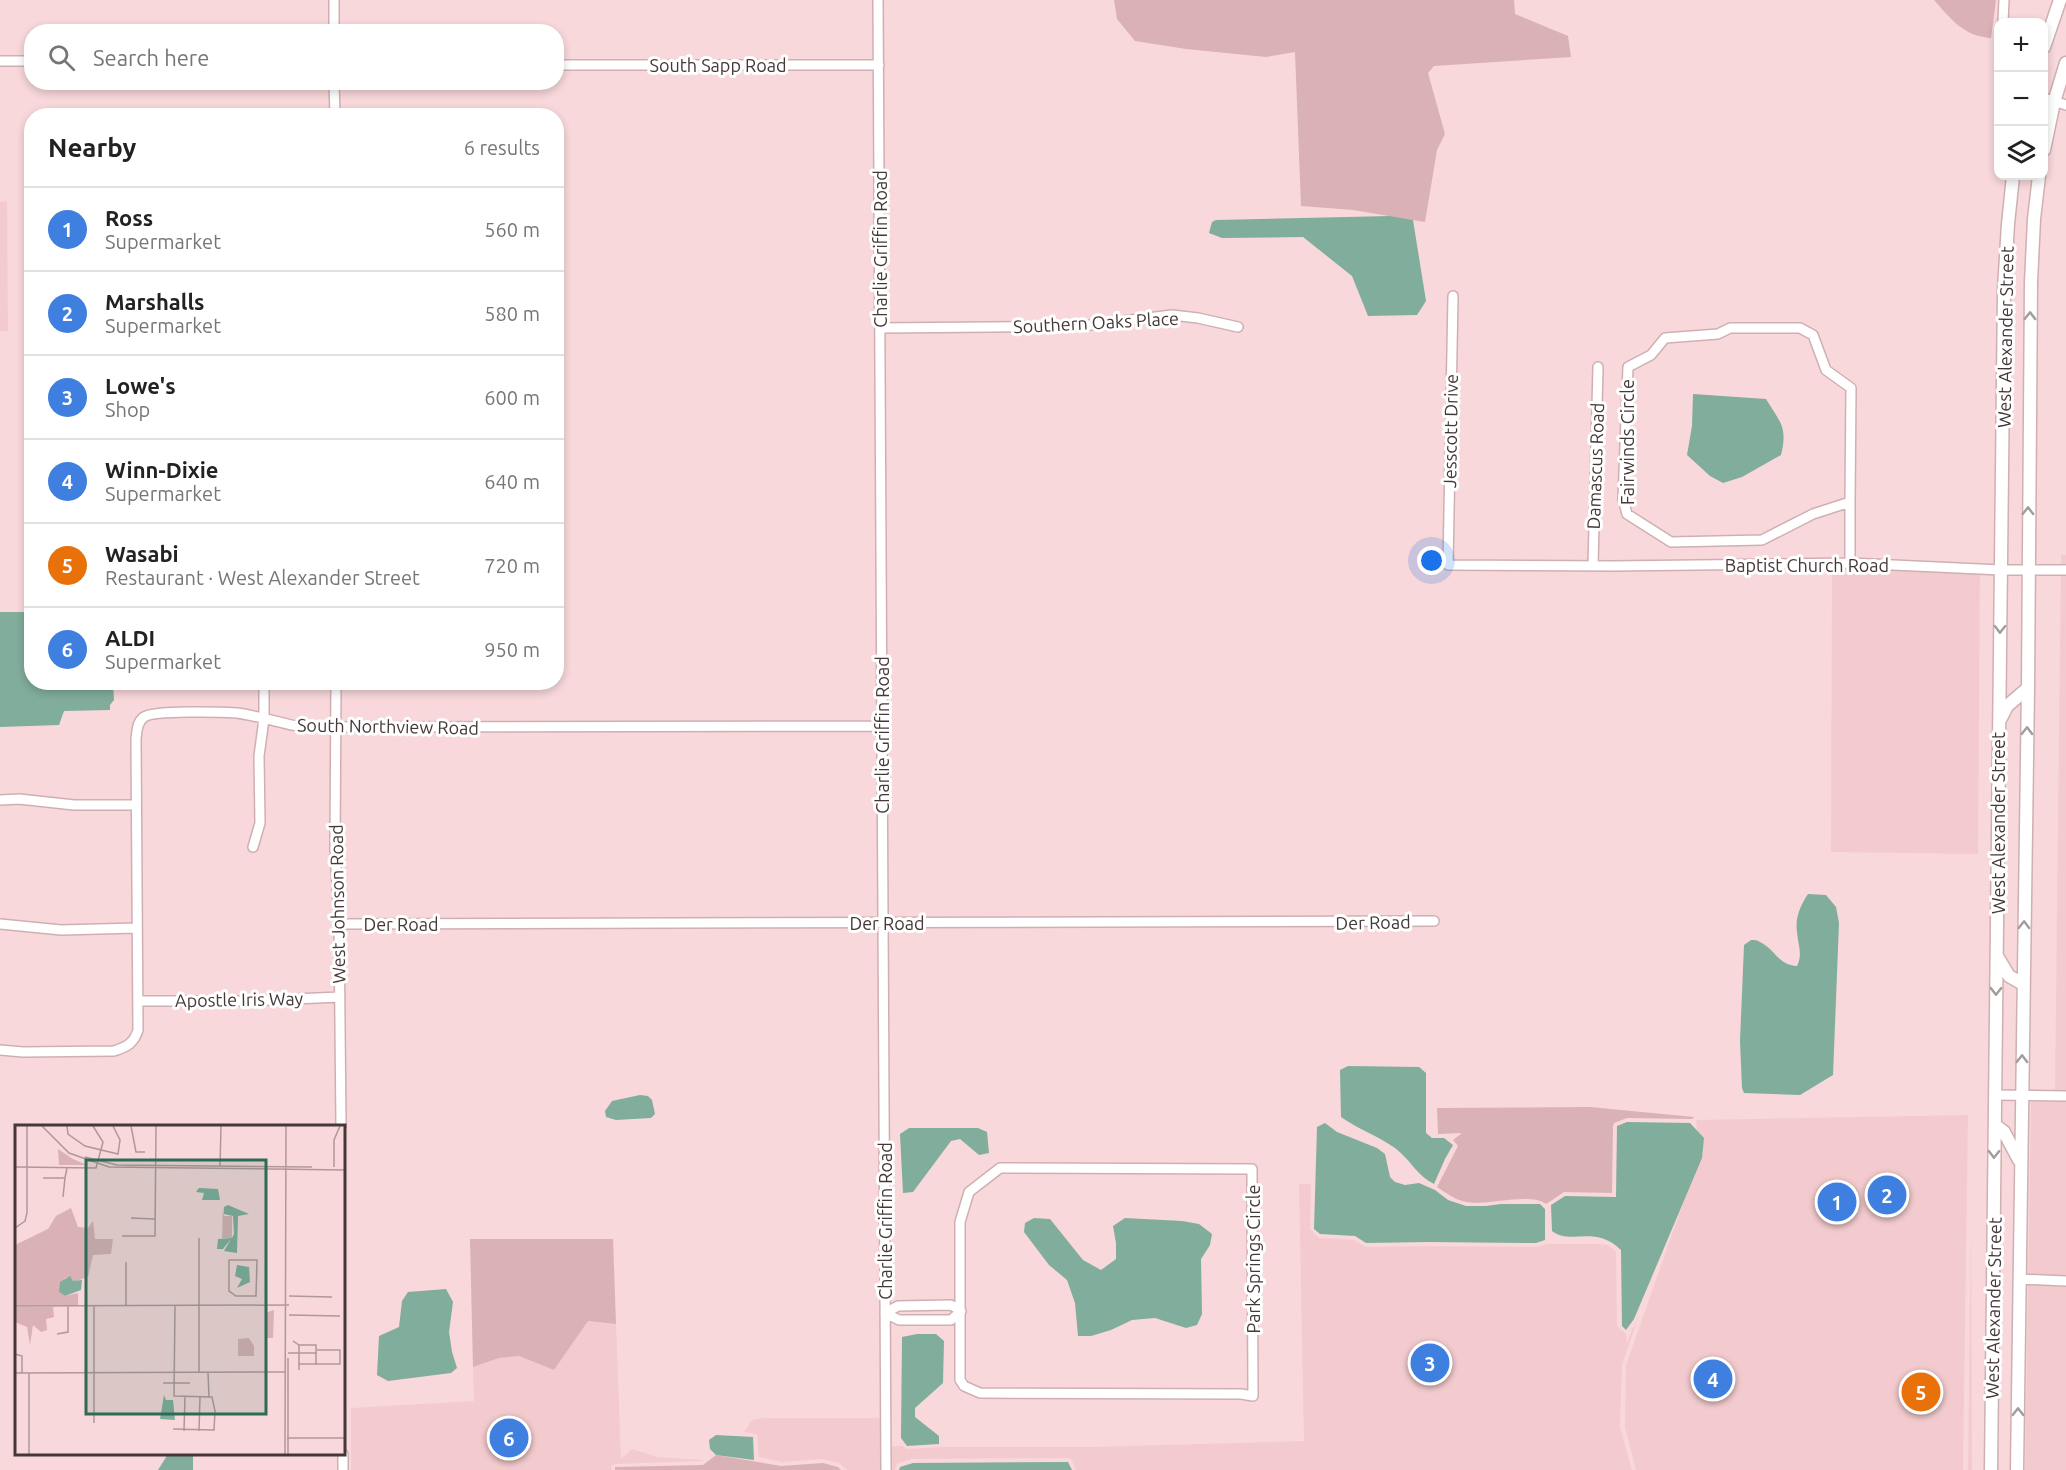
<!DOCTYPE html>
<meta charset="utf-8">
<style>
body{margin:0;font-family:Ubuntu,sans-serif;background:#f6f6f6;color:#222}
.controls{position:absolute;right:18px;top:18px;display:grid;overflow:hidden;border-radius:12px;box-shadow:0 3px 9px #0003}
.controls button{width:54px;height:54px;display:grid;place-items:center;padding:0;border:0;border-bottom:2px solid #e0e0e0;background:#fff;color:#222;font:30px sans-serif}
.you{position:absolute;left:1432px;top:561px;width:21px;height:21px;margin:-15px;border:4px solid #fff;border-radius:50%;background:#1a73e8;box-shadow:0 0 0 9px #1a73e833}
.badge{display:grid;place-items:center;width:39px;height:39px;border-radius:50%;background:#1a73e8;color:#fff;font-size:20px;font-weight:700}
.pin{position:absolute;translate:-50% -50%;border:3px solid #fff;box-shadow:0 2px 6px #0006}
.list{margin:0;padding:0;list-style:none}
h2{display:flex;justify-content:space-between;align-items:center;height:78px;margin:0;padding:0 24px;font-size:26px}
h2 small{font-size:20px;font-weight:400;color:#767676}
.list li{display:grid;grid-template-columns:39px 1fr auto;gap:18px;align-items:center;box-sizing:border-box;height:84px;padding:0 24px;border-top:2px solid #e0e0e0}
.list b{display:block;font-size:22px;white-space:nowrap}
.list p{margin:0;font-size:20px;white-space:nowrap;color:#767676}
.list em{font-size:20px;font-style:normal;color:#767676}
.icon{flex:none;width:33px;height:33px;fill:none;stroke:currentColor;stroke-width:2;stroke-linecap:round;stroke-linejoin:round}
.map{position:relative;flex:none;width:2066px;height:1470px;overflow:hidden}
.search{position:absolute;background:#fff;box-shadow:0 3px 9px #0003;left:24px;top:24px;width:540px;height:66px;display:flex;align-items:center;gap:15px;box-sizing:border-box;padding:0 21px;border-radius:24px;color:#767676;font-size:22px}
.panel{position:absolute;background:#fff;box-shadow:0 3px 9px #0003;left:24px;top:108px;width:540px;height:582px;border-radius:24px}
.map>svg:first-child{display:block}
.built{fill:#f3cbce}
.green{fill:#dab1b4}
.water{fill:#81ad9c}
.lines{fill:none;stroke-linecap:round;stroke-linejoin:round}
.minor-casing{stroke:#cfb0b2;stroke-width:12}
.major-casing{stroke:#cfb0b2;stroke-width:15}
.minor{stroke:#fff;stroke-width:9}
.major{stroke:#fff;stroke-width:12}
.oneway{stroke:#a29c9c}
.labels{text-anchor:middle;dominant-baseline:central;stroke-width:6;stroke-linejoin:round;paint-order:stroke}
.street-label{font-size:18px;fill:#443838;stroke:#fff}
.inset-road{fill:none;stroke:#b09899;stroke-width:1.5}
.view{fill:#2e6b57;fill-opacity:0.15;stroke:#2e6b57;stroke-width:3}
.inset-edge{fill:none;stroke:#443838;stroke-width:3}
</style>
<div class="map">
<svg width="2066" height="1470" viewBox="0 0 2066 1470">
<rect width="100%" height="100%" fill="#f8d8da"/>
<path class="built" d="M7,201l1,130h-8v-129z
M2061,555h5v537h-11z
M1832,569l148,2 -2,283 -147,-2z
M2066,1101v369h-41l6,-368z
M1968,1115l-5,355h-327l-11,-43 1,-62 74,-210 -4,-35z
M1299,1184h12l-1,45 9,9 35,2 12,7 63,-1 107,1 11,-3h50l11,1 8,7 1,74 9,8 1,10 5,-15 4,-5 -14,41 -2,62 12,43h-556l-4,-10 -4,-2 -157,1 -14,5 -2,6h-4v-24h11l5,3 35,-2h150l212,-6z
M1971,1229l1,241h-4z
M588,1321l28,3 5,135 11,-10 25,8 46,3 -2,1 -86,3 -3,1 -1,5h-260v-62l123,-7 -1,-34 26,-9 20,-2 35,14z
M764,1418h116l1,52h-34l-8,-7 -17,-4 -40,3 -23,-5 -2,-23 -13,-2 8,-12z"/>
<path class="green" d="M1114,0h400l1,14 53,22 3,21 -137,9 -6,7 17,61 -8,16 -12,72 -72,-12 -52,-4 -6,-154 -29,5 -80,-8 -51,-8 -18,-22z
M1934,0h62l-5,38c-28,-2 -40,-19 -57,-38z
M1590,1107l104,10 -2,2 -65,-1 -13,5 -1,3 -1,67 -48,-1 -18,12c-15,-12 -60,2 -79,-2 -12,-2 -21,-9 -30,-15l21,-41 -5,-6 9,-7 -24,1 -1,-26z
M470,1239h143l3,85 -28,-3 -34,49 -35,-14 -20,2 -26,9z
M716,1455l65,11 42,-3 15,4 3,3h-226v-3l88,-2z"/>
<path class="water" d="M1390,216l23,4 13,81 -9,14 -49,1 -16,-40 -49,-39 -81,1 -13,-5 3,-11 4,-2z
M1693,394l73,5c14,23 22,28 15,56l-39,22 -19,6 -13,-7 -23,-21 5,-29z
M0,612h31l1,70 81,1 1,17 -4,5v5l-46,1 -5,14 -59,2z
M1808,894l18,1 10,12 3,16 -6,152 -33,20 -56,-2 -2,-5 -2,-47 4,-96 7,-5c3,0 6,0 9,2 15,7 18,23 37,24 6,-12 1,-21 0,-34 -2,-14 3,-26 11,-38z
M1348,1066l71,1 7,6v60l6,5h12l9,7 -8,14 -11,25c-17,-8 -24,-25 -39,-36 -17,-12 -37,-19 -54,-31l-1,-47z
M640,1095l8,1 4,4 3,14 -4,4 -35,2 -10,-3 -1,-6 7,-10z
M1627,1122l63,1 14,15 -2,20 -68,161 -8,11 -4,-4 -1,-76c-27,-26 -49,-4 -69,-19l-1,-26 14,-9 51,1 1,-71z
M1325,1123l12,9 40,16 8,6 5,23 5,5 10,3 14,-2 16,7 13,10 18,6h20l15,-2h39l5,5v31l-9,3 -107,-1 -63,1 -11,-7 -35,-2 -6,-5 3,-102z
M909,1128h69l9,4 2,21 -10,2 -19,-16 -9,2 -38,51 -10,1 -3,-59z
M1034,1218l16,1 33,41 18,10 15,-11v-16l-3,-17 12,-8 57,3 17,3 13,10 -2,11 -9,14 1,55 -5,11 -11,3 -31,-10 -23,2 -21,10 -20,6h-13l-3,-33 -8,-23 -18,-15 -25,-33 1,-9z
M446,1289l7,13 -4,30 3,20 5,16 -6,5 -63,8 -11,-6 2,-39 20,-9 3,-26 6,-9z
M917,1334h19l8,7 -1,42 -28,25v9l24,19v8l-32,2 -6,-8 1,-101z
M716,1435l37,2 1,23 -38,-5 -6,-6 -1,-9z
M168,1454h25v16h-35z
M1068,1462l4,8h-173l1,-3 13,-4z"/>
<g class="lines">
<defs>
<path id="minor" d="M334,0v32
M878,0l8,1470
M2003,22l1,-22
M0,61h32
M556,65h323
M334,82l1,34
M2044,98l22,7
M1453,296l-5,269 165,1 237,-3 151,7h65
M880,328l202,-2 90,-11 26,3 40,9
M1730,328h70l13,7 13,35 25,18 -1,114 -37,12 -51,26 -91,2 -44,-28 -4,-15 5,-132 23,-12 14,-17 53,-4z
M1850,502v61
M1593,565l5,-198
M336,682l-1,167 4,75 2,202
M0,800l19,-1 55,6h62
M253,847l7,-24 -1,-67 5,-37v-37
M0,924l61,6 76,-2
M339,924l1095,-3
M138,1001h113l89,-4
M0,1050l23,2 91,-1c13,-4 20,-8 24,-21l-2,-291c1,-8 1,-17 8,-22 9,-7 78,-5 93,-4 22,3 43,10 64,14l581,-1
M1995,1095l71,1
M1000,1168l252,1 1,227 -12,-2 -261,-1 -16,-7 -4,-6v-158l9,-30z
M2019,1279l47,2
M951,1305l10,6 -10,9h-52l-14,-7 13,-7z
M343,1454v16"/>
<path id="major" d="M2044,47l16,-47
M2044,150l10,-48 12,-39
M2001,718l6,-12 21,-18
M1997,956l12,20 14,8
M1995,1125l9,7 15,28
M1991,1470l13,-1181 4,-65 5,-48
M2017,1470l11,-782 3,-406 3,-63 5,-43"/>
</defs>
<use href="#minor" class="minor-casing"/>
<use href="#major" class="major-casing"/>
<use href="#minor" class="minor"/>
<use href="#major" class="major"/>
</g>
<defs><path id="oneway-chevron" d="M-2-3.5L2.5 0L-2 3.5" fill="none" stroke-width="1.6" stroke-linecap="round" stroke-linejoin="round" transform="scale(1.5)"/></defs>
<g class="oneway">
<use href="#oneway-chevron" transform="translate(2030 316) rotate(-89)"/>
<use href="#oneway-chevron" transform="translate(2028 511) rotate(-89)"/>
<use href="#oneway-chevron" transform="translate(2000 629) rotate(91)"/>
<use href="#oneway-chevron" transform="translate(2027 731) rotate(-89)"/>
<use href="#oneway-chevron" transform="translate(2024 925) rotate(-89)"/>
<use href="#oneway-chevron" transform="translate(1996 991) rotate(91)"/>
<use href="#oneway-chevron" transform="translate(2022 1059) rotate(-89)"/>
<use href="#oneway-chevron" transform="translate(1994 1154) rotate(91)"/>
<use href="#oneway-chevron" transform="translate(2018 1412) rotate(-90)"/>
</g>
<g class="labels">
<g class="street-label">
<text x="718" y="65">South Sapp Road</text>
<text transform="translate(880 249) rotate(-90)">Charlie Griffin Road</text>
<text transform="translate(1096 322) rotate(-3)">Southern Oaks Place</text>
<text transform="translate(2005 337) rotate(-89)">West Alexander Street</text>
<text transform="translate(1450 431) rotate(-89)">Jesscott Drive</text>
<text transform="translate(1627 442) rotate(-90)">Fairwinds Circle</text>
<text transform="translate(1595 466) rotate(-88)">Damascus Road</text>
<text x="1807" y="565">Baptist Church Road</text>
<text transform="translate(388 726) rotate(1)">South Northview Road</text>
<text transform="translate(882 735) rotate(-90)">Charlie Griffin Road</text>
<text transform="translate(1998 823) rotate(-90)">West Alexander Street</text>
<text transform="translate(337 904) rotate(-91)">West Johnson Road</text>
<text transform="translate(1373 922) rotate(-1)">Der Road</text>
<text x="887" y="923">Der Road</text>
<text x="401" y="924">Der Road</text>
<text transform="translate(239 999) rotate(-1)">Apostle Iris Way</text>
<text transform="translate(885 1221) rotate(-90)">Charlie Griffin Road</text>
<text transform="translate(1253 1259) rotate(-90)">Park Springs Circle</text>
<text transform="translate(1993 1308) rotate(-89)">West Alexander Street</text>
</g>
</g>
<g transform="translate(15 1125)">
<rect width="330" height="330" fill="#f8d8da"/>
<path d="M43,24l15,10 14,6h-28zM208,81l1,10h8v22h-10zM56,83l7,19 10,1 5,-7 2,18h18l-2,15 -18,1 -5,22 -15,5 -3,-5 -5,1 -6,14 6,4 13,-3v13h-63v-61l33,-16 8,-13zM0,182h38l1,10 -8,2 1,11 -6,2 -8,-7 -3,20 -3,-18 -12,-5zM259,185l-1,28h-7l-1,-25zM234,213l5,8v10h-16v-17z" fill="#dab1b4"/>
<path d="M184,63l19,1 2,11h-18l2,-7 -8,-1zM213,80l21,9 -11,2 -1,37 -13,-2 7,-12 -8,10h-6l1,-10 14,-1 2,-4 -1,-18 -9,-2v-7zM222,140l12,2 1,15 -13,6 5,-9 -7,-3zM55,151l3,5 9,-1 -1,10 -16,6 -6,-4 1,-10zM149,270l2,5h7l2,20 -15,-1z" fill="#81ad9c"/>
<path class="inset-road" d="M27,1l27,27 40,14 236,3M52,1l1,8 17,12 33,8 2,-14 -7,-14M116,1l5,26h9M70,32l32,8 195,2M0,42l81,1 7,-26 -10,-16M205,42l1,-41M319,42v-27l6,-14M28,53h22l2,-10M48,72l2,-19M116,93l24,1M0,103l10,-7 2,-8v-87M107,111h33l1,-110M184,113v134M214,135h28l-1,36h-20l-7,-5zM111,137v44M274,171l43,1M0,181l274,-1M274,190l51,1M42,209l11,-2v-26M278,216l6,4h17v20M273,228h29M0,229l7,2v17M273,233v96M284,239h41v-14h-23M284,245v-25M193,247l1,25M0,248l271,-1M148,258h27M79,298v-117M158,304l41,1 1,-19 -3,-14 -38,-1 1,-90M169,306l1,-34M184,306l1,-34M272,313h58M14,329v-81M270,329l1,-328"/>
<path class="view" d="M71,35h180v254h-180z"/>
<rect width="330" height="330" class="inset-edge"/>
</g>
</svg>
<div class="controls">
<button>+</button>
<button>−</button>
<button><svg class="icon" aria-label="layers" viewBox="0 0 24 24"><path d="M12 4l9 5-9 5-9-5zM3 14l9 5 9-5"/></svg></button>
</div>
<div class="you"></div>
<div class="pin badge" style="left:1837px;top:1202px;background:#3f7fe0">1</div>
<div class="pin badge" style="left:1887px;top:1195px;background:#3f7fe0">2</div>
<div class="pin badge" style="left:1430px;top:1363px;background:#3f7fe0">3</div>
<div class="pin badge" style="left:1713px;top:1379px;background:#3f7fe0">4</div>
<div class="pin badge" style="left:1921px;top:1392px;background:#e8710a">5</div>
<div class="pin badge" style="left:509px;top:1438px;background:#3f7fe0">6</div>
<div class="search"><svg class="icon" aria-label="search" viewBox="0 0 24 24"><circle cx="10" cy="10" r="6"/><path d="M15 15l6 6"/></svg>Search here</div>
<section class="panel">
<h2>Nearby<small>6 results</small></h2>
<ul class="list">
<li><span class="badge" style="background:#3f7fe0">1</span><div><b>Ross</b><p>Supermarket</p></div><em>560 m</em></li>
<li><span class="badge" style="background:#3f7fe0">2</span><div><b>Marshalls</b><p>Supermarket</p></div><em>580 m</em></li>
<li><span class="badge" style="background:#3f7fe0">3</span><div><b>Lowe's</b><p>Shop</p></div><em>600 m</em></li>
<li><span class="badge" style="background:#3f7fe0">4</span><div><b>Winn-Dixie</b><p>Supermarket</p></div><em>640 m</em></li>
<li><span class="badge" style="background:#e8710a">5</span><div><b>Wasabi</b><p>Restaurant · West Alexander Street</p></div><em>720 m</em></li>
<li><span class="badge" style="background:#3f7fe0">6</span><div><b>ALDI</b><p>Supermarket</p></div><em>950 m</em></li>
</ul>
</section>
</div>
